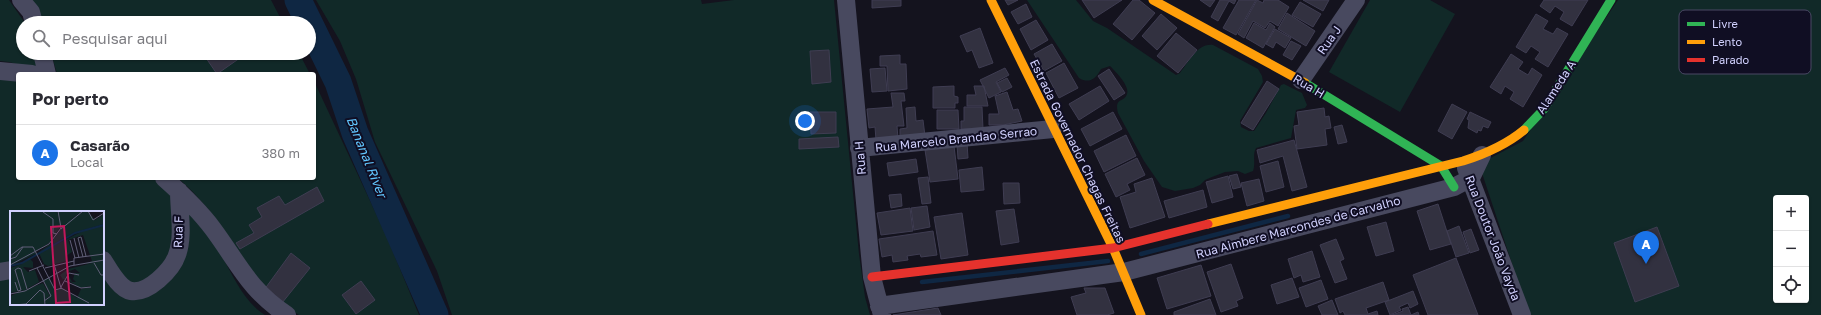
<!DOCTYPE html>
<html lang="pt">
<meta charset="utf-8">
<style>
body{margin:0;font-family:"Golos Text",sans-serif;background:#f2f2f3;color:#2b2b33}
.controls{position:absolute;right:12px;bottom:12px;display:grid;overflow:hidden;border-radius:4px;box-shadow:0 1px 3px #0004}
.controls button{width:36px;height:36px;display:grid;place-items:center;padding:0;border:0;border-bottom:1px solid #e1e1e2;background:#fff;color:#2b2b33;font:20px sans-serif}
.you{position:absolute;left:805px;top:121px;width:14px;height:14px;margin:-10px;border:3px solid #fff;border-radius:50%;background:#1a73e8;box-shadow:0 0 0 6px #1a73e833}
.badge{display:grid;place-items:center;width:26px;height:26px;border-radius:50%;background:#1a73e8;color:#fff;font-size:13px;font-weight:700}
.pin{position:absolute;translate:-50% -33px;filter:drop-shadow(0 1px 2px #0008)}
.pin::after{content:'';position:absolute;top:21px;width:14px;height:12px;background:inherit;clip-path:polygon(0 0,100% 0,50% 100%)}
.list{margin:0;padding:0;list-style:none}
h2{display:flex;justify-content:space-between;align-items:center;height:52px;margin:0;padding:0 16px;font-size:17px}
h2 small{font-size:13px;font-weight:400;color:#7c7c81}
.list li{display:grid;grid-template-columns:26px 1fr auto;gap:12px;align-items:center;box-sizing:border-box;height:56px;padding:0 16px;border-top:1px solid #e1e1e2}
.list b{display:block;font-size:15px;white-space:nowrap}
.list p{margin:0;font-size:13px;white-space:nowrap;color:#7c7c81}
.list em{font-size:13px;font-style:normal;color:#7c7c81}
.icon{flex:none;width:22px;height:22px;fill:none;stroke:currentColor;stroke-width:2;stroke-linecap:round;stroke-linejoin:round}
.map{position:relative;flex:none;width:1821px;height:315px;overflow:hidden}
.search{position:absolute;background:#fff;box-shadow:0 1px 3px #0004;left:16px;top:16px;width:300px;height:44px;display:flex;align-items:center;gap:10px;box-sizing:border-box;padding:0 14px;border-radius:22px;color:#7c7c81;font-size:15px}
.panel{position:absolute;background:#fff;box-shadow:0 1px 3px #0004;left:16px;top:72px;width:300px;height:108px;border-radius:4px}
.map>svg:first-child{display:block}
.green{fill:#112928;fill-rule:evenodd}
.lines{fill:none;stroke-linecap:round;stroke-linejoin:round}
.stream{stroke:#0f2743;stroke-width:4.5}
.river{stroke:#0f2743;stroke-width:27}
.building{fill:#323140;stroke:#3f3d52}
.street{stroke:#48495f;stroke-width:18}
.fast{stroke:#30b455;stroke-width:9}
.slow{stroke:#ff9f0a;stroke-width:9}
.jam{stroke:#e5322d;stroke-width:9}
.labels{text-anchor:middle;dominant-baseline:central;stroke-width:4;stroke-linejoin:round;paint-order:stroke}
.street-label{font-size:12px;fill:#d1d1fe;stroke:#100e23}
.water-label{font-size:13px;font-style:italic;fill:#61c4fc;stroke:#100e23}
.inset-river{fill:none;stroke:#0f2743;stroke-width:2}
.inset-road{fill:none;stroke:#605f78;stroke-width:1}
.view{fill:#c2185b;fill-opacity:0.15;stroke:#c2185b;stroke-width:2}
.inset-edge{fill:none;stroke:#d1d1fe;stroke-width:2}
.key{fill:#100e23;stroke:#4a4865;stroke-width:1}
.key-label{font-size:11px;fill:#d1d1fe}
</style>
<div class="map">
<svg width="1821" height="315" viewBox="0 0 1821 315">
<rect width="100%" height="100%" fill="#14131e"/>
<path class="green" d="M0,0h9l16,23h-2v30h13l5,18 -32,-9 -9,-1z
M31,0h240l12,23h-242z
M316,0h385l1,4 32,-4h100l25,254 6,43 5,18h-418l-15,-44 -62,-129 -19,-63 -16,-38z
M1027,0h49l17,21 14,7 69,47 4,-2c9,-11 17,-30 33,-28l45,24 4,7 1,6 -23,39 1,6 8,4h5l12,-18 15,-28 3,-1 18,9 5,12 -2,3 -9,2 -5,28 -35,10c-4,7 0,15 -3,23l-8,3 -7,-3 -13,1 -13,5 -7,3 -5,5 -7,3 -18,3 -13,-4 -18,-26 -26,-48c-4,-16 6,-10 9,-19 3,-8 -11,-22 -17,-28l-9,3c-5,10 -12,15 -22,9z
M1370,0h60l25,14 -55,98 -71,-40z
M1618,0h203v315h-292l-50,-151 44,-23zM1776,198h30v102h-30z
M51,53h248l11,21h-253z
M0,78l18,2v98h135c21,17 42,38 58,60 18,25 27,60 54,77h-265zM11,212h92v92h-92z
M314,81l72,154 33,80h-120l-31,-20 -59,-85 -17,-19 -14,-13h136z"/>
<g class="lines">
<path class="stream" d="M1141,254l147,-38
M922,282l186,-21"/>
<path class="river" d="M298,0l40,82 17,51 80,182"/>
</g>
<path class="building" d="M872,0h29v6l-29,2z
M1005,0h13l-10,5z
M1082,0h40l-28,18z
M1133,0h6l16,13 -23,27 -19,-16z
M1200,0h15l-5,7z
M1220,0h16l-2,4 -5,-3 -11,20 -7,-4z
M1239,0h17l-20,35 -13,-7z
M1257,0l6,3 1,-3h14l11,7 -11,19 -8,-5 -5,7 -12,-7 -9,17 -6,-4z
M1303,0h26l-6,11z
M1544,0h44l-16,26 -12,-7 4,-7 -9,-6 -5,7 -10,-7z
M1300,2l21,12 -8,13 -21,-12z
M1026,4l6,13 -14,7 -7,-12z
M1287,13l28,18 -9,15 -28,-17z
M1161,14l16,14 -20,22 -15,-14z
M1536,14l12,7 -5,8 10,5 4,-6 11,6 -20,33 -13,-8 5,-7 -9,-6 -5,7 -10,-6z
M1036,20l12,20 -17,10 -11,-21z
M1254,23l12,7 4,-7 5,4 -12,21 -17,-10z
M980,28l13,35 -14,5 -7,-18 -5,2 -7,-16z
M1275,29l16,9 -6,10 -9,-6 -3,6 -7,-4z
M1176,33l21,17 -19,23 -21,-17z
M1291,41l10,5 -9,14 -9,-5z
M1052,44l10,17 -18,10 -10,-17z
M829,50l2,32 -19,2 -2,-33z
M213,53h34l-30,21 -11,-16z
M1511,54l12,8 -5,7 10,6 4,-7 10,7 -19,32 -13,-8 4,-7 -9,-6 -4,8 -11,-7z
M900,55v9h6l1,25 -19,2 -1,-25h-7v-10z
M1064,63l14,25 -19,10 -13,-25z
M885,68l2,23 -15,1 -2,-23z
M1005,68l4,7 -13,7 5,10 -12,6 -9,-18z
M1109,69l16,24 -11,7 -16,-24z
M1007,78l5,9 -10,5 -5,-9z
M1267,81l12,8 -26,41 -12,-7z
M954,86v10l4,1v6h-3v5h-22v-21z
M974,86h10l4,20h-21v-11h9z
M1100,86l9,15 -30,19 -10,-16z
M1007,92l6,18 5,-1 4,12 -19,4h-14v-11h10l-4,-18z
M891,93h13l1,8h-4l3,25h-7l1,13 -22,1 -1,-13 -6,1 -2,-19 26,-2z
M1452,104l15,8 -15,27 -14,-8z
M915,107l1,14 7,-1 2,16 -25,2v-9l7,-1 -1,-20z
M964,107h18l1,22h-22v-8h3z
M1324,108l1,9 4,-1 2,12 -6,1 2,16 -30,4 -3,-23 5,-1 -2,-13z
M937,110h21l1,19h-22z
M810,112h26v21l-25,1z
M1113,112l9,17 -32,17 -9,-17z
M1470,112l21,10 -3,6 -5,-2 -2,5 -3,-1 -1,3 -9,-5 1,-8 -2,-1z
M1342,125l5,17 -9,2 -4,-17z
M1126,135l10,21 -32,16 -10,-21z
M838,137l1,10 -40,2v-10z
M1294,140l13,47 -15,4 -9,-35 -23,7 -3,-13z
M967,143l1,15 -10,1 -1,-15z
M954,146l4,33 -28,3 -5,-32z
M1137,158l8,17 -18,9 3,6 -14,7 -11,-23z
M916,159l2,13 -29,4 -2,-13z
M1278,161l6,26 -18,5 -6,-26z
M982,167l2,23 -23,2 -2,-22z
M1237,174l4,13 -8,2 -4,-13z
M1228,176l5,21 -21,6 -6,-21z
M928,177l3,26 -9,1 -4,-26z
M1152,178l13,39 -35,11 -10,-31 16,-5 -2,-8z
M1259,179l5,22 -17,5 -6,-23z
M1003,183h16l1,20 -16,1z
M317,187l7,14 -84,48 -4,-6 18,-10 -5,-8 13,-8 -5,-9 22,-12 6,9z
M1203,190l4,17 -38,11 -5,-17z
M901,194l1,12 -11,2 -2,-13z
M1438,204l13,40 -21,6 -13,-39z
M927,206l3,21 -16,3 -3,-22z
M910,208l3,23 -32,4 -4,-22z
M1014,209l5,33 -18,3 -5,-34z
M962,213l6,42 -27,4 -7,-42z
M1386,222l8,29 -18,5 -9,-29z
M1459,226l10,27 -13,4 -9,-26z
M1657,227l22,59 -44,16 -21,-59z
M1471,229l8,21 -9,3 -7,-21z
M933,231l4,24 -16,2 -1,-3 -13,2 1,4 -15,2 -1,-7 -10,2 -3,-18z
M1336,239l8,20 -4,2 7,18 -12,4 -15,-38z
M1312,251l8,26 -17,5 -2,-7 -7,3 -6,-19z
M291,253l19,15 -28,35 -18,-13z
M1456,258l22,57h-50l-15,-40z
M1231,264l12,34 -7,3 2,5 -17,6 -14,-40z
M1201,265l10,31 -44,13 -10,-31z
M1292,278l7,19 -22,7 -6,-19z
M1321,280l7,19 -22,8 -7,-19z
M361,281l14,19 -19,14 -14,-19z
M1383,282l6,18 -23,8 2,6 9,-3 1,4h-33l-2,-4 -3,2 -5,-14z
M1084,288h21l9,25 -7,2h-30l-6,-18 15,-4z
M1413,291l5,13 -8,4 -2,-5 -9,4 2,3 -11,5 -5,-13z
M1210,299l6,16h-42v-3z
M1332,300l6,15h-16l-4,-9z
M1408,307l3,8 7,-3 1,3h-27l11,-4 -1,-2z
M938,308l3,7h-48z"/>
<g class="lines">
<path class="street" d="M21,0l10,12 3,11
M846,0l26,277 10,38
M42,53l5,21
M0,71l32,3
M1301,80l55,-80
M859,148l194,-19
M1466,168l56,147
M164,178c18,16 35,32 49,51 26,35 36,61 74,86
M103,260c6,9 16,29 28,31 17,3 41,-21 46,-36 7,-19 2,-43 2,-64
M0,272l11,-2
M879,306l245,-34 330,-85 17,-9 11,-23"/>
<path class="fast" d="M1305,83l136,83 13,21
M1524,130l20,-21 67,-109"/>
<path class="slow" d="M991,0l122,248 28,67
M1153,0l152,83
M1208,224l255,-63c22,-7 43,-16 61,-31"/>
<path class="jam" d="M872,277l241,-29 95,-24"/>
</g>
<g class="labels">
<g class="street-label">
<text transform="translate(1329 40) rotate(-55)">Rua J</text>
<text transform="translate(1309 86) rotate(31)">Rua H</text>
<text transform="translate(1556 87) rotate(-57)">Alameda A</text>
<text transform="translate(956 139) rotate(-6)">Rua Marcelo Brandao Serrao</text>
<text transform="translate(1078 151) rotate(64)">Estrada Governador Chagas Freitas</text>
<text transform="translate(860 158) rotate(-95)">Rua H</text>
<text transform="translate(1298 227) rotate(-15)">Rua Aimbere Marcondes de Carvalho</text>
<text transform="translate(178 232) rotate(-88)">Rua F</text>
<text transform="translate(1493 238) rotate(69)">Rua Doutor João Vayda</text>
</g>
<g class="water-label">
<text transform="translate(367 157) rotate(68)">Bananal River</text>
</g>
</g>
<g transform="translate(10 211)">
<rect width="94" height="94" fill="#14131e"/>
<path d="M0,0h47l4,15 -12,17 -14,9 2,1 -27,13zM48,0h25l-14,9 15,-9h4l7,9 9,-6v10l-31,9 -35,20 12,-9 11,-15zM94,14v80h-58l-2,-4 7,-5 -8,-16 6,-2 6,13 7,-3 15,10 4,-9 10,-2 -1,-1 -10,2 -12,-8 1,-4 3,6h4l-3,-3 2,-6h5l-5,-4 -8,3 -2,7h-3l2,2 -4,-6 8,-6 25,-6 -8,1 7,-3 -9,-26 -15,5 4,12 -6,4 1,5 -19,5 -4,-2 -5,-11 46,-23zM19,47l4,4v6l-10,-1 5,5 7,-2 4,12 -14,8 -15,3v-25l12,-4zM33,72l7,13 -6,4 1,5h-35v-9z" fill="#112928"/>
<path class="inset-river" d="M0,55l12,-3 53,-30 29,-8"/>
<path class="inset-road" d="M78,0l5,9 11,-7M33,1l10,7v14l4,1M51,18l22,-18M64,27l5,20M60,29l5,18M0,45l12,-9h11l22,43 7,-2M73,46l-5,-19 3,-1 5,19M0,48l6,-2 7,-10M84,52l7,12h3M44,53l7,24 28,15M0,54l39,-21 12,-16 -3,-17M64,54v-7l30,-4M27,57l14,28 -7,5M35,57l29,-7M19,60l15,-6M55,70l16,7 10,-1M5,71l3,9 3,-1M51,76l8,-14 10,2M11,79l-6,-20 3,-2 3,1 6,20M0,83l15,-3 45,-25 34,-6M4,94l12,-1 14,-14 4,3 1,12"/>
<path class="view" d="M54,15l6,76 -14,1 -5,-76z"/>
<rect width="94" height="94" class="inset-edge"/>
</g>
<rect x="1679" y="10" width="132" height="64" rx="6" class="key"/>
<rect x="1687" y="22" width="18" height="4" fill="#30b455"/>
<rect x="1687" y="40" width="18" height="4" fill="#ff9f0a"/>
<rect x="1687" y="58" width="18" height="4" fill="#e5322d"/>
<g class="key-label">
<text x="1712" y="28">Livre</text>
<text x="1712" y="46">Lento</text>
<text x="1712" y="64">Parado</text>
</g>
</svg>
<div class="controls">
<button>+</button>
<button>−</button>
<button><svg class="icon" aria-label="locate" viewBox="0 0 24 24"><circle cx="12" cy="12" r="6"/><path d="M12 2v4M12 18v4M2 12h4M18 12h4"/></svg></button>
</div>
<div class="you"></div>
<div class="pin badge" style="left:1646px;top:264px">A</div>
<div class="search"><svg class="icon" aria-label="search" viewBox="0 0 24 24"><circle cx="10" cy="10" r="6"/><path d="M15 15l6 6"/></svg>Pesquisar aqui</div>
<section class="panel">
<h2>Por perto<small></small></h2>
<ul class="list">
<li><span class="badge">A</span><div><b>Casarão</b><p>Local</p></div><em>380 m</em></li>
</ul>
</section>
</div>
